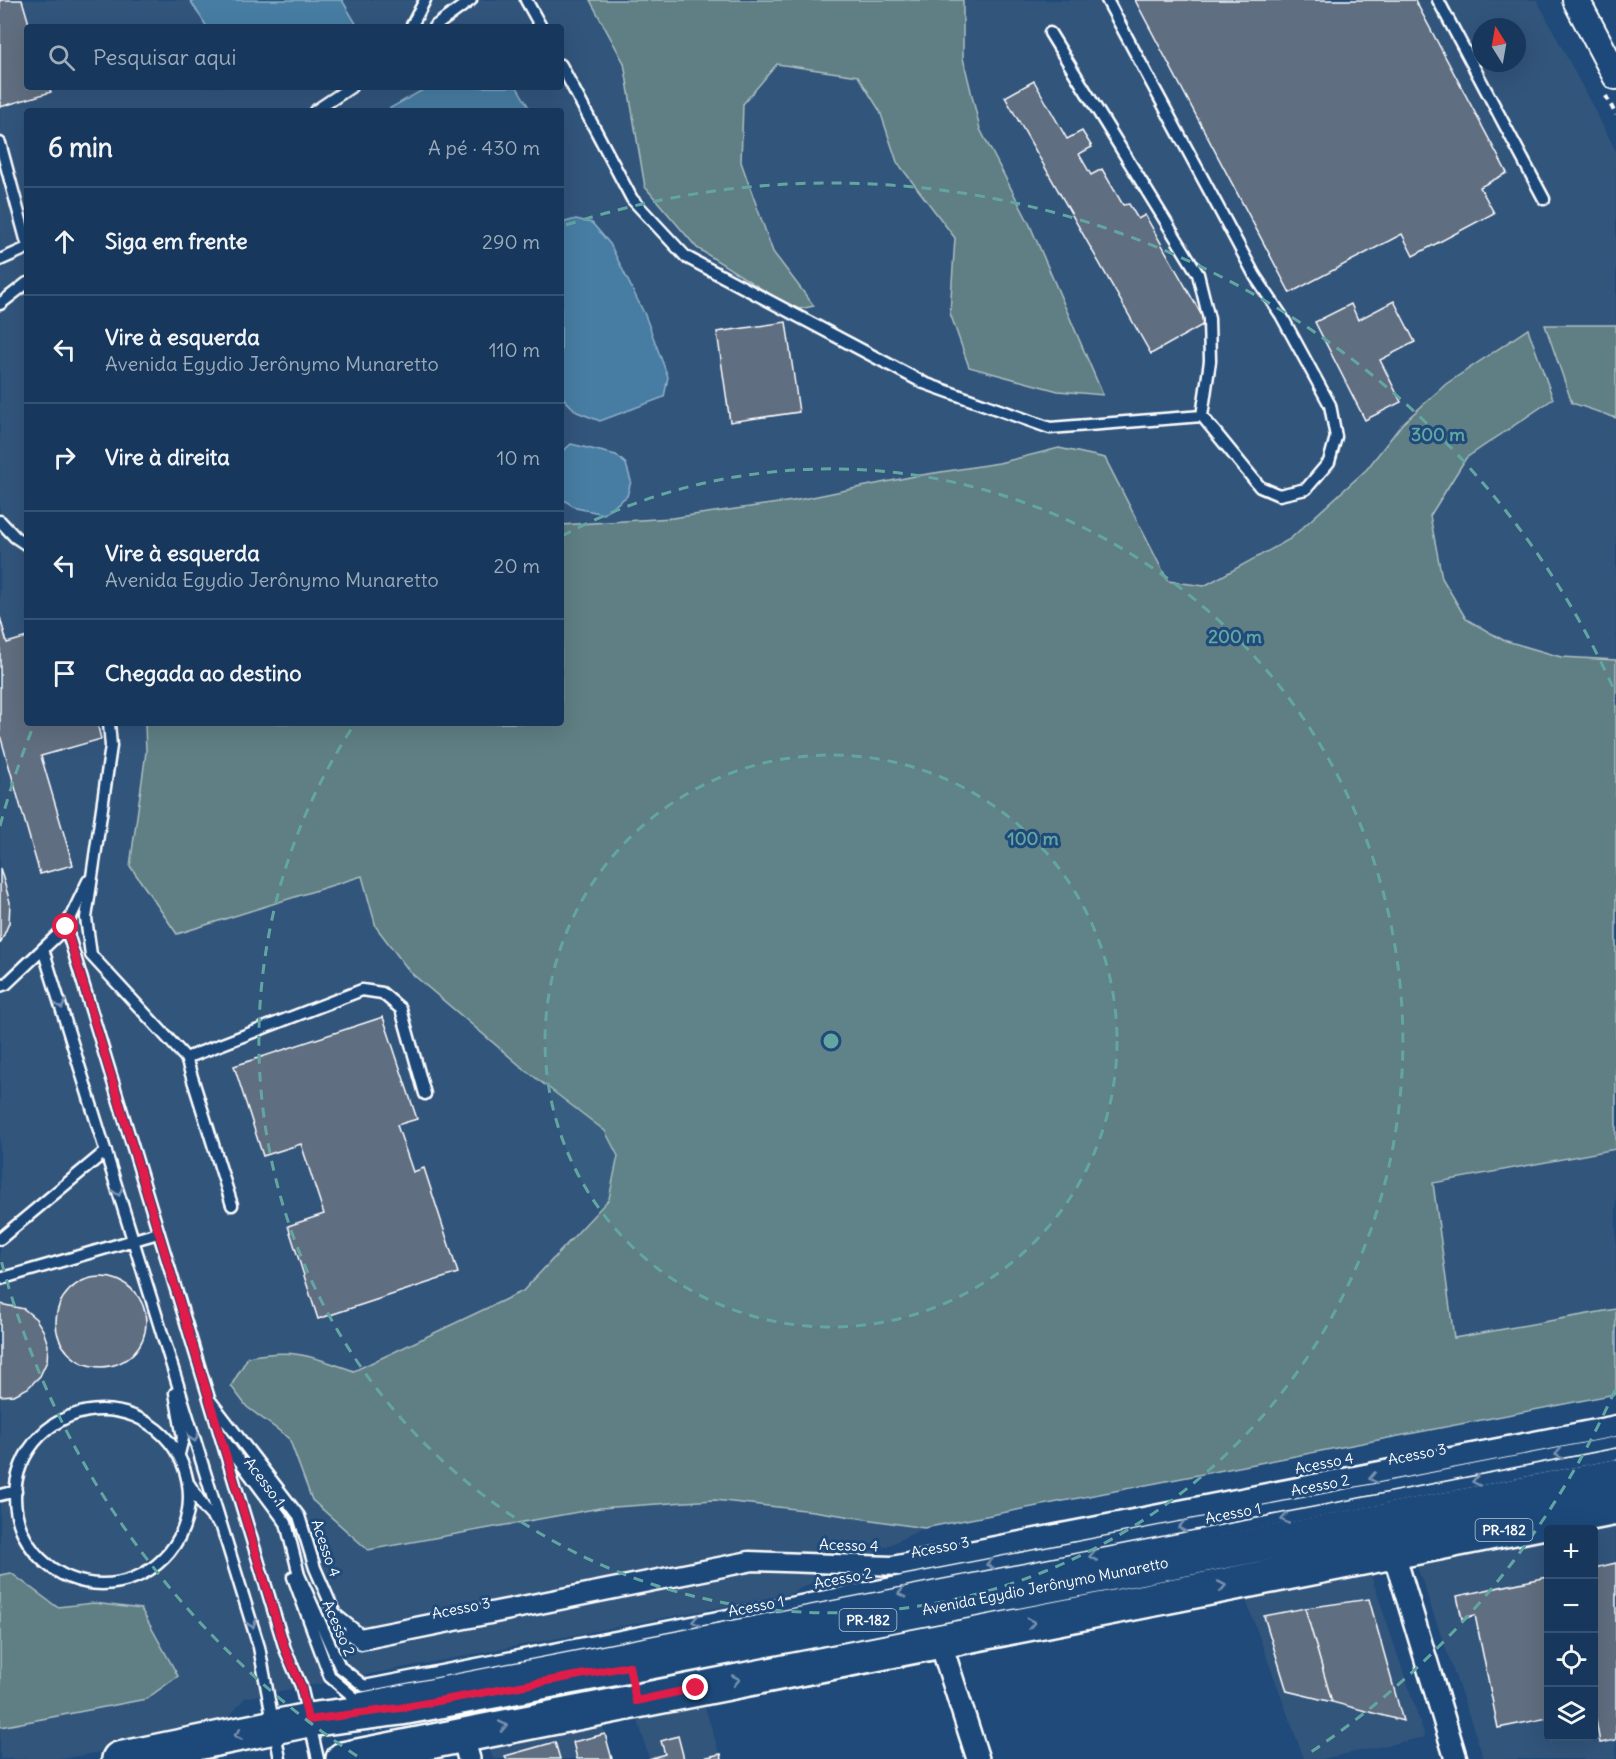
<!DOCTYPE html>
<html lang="pt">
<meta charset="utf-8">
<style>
body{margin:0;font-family:Delius,sans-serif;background:#244365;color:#f1f3f6}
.controls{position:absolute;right:18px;bottom:18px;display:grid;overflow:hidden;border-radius:6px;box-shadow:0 6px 24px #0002}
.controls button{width:54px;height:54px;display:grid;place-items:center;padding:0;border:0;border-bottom:2px solid #365272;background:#17385c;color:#f1f3f6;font:30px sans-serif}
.compass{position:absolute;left:1472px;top:18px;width:54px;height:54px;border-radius:50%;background:#17385c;box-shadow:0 6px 24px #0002;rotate:349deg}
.stop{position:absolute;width:18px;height:18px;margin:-14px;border:4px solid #e11d48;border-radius:50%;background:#fff}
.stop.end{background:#e11d48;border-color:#fff;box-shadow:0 2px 6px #0008}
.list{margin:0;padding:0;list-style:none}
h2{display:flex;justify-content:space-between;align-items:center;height:78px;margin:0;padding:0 24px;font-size:26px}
h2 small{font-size:20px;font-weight:400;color:#9eacbb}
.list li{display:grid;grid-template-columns:39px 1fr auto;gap:18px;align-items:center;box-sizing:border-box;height:108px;padding:0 24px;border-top:2px solid #365272}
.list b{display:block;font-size:22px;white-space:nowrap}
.list p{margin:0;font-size:20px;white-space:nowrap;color:#9eacbb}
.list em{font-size:20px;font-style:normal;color:#9eacbb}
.icon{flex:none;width:33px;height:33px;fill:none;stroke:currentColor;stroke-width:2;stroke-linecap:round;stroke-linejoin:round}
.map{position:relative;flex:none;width:1616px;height:1759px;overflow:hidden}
.search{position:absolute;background:#17385c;box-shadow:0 6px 24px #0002;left:24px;top:24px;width:540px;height:66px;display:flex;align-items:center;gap:15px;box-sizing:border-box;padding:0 21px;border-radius:6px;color:#9eacbb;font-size:22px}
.panel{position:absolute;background:#17385c;box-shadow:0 6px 24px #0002;left:24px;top:108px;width:540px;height:618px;border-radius:6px}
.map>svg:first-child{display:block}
.built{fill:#33557c;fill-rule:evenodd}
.green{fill:#5e7f84;stroke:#aebfc2;stroke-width:1.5}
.water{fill:#477da3;stroke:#91b1c8;stroke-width:1.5}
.building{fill:#616e81;stroke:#fff;stroke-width:1.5}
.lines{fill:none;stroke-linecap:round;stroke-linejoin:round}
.service-casing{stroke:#fff;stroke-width:15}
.minor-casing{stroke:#fff;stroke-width:26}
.tertiary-casing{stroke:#fff;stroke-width:30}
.primary-casing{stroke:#fff;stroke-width:38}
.path{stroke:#fff;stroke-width:4;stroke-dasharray:6 4.5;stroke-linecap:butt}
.service{stroke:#1f4a7a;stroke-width:10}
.minor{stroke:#1f4a7a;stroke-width:21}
.tertiary{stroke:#1f4a7a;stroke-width:26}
.primary{stroke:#1f4a7a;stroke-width:33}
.oneway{stroke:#7992af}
.route{stroke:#e11d48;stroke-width:8}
.ring{fill:none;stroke:#63a6a1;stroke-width:3;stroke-dasharray:10 8}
.labels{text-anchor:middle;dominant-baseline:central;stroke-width:6;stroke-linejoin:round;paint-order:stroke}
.shield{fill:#1f4a7a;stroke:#bcc9d7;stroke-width:1.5}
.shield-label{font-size:14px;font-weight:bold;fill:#fff}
.street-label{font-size:15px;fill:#fff;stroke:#1f4a7a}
.centre{fill:#63a6a1;stroke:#1f4a7a;stroke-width:3}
.ring-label{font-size:18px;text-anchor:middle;font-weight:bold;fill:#63a6a1;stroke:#1f4a7a;stroke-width:6;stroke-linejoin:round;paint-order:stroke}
</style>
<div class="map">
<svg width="1616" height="1759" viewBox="0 0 1616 1759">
<rect width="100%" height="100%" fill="#1f4a7a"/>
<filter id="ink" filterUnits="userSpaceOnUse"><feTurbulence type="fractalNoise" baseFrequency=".0167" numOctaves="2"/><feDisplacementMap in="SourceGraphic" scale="12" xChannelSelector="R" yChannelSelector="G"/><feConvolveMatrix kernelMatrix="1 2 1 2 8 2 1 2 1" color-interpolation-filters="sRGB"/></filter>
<g filter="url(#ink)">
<path class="built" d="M0,0h1537l79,151v1243l-692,134 -135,66 -544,104 -17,20 -26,15 -140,26h-62zM27,27h534v60h-534zM1481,27h36v36h-36zM27,111h534v612h-534z
M1616,1525v234h-132l-67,-193 131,-27v197h46v-206z
M1370,1572l55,165 -103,22h-18l-60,-164z
M705,1707l16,52h-72l-11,-39z
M602,1725l11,34h-120l-4,-12z"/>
<path class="green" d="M590,0h373v58l17,71 49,94 74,172 -45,-4 -89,-24 -19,-54 5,-75 -58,-76 -17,-51 -22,-35 -81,-12 -34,40 -2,58 32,90 41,54 -19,4 -98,-62 -52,-61 -21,-124z
M1616,325v93l-44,-15 -27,-78z
M1528,329l25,70 -87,59 -36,58 12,62 24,41 37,21 58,17 55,3v489l-183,34 21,155 162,-29v85l-692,134 -111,-17 -99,-11 -114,8 -232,42 -56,-50 -23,-62 -42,-31 -16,-21 17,-29c45,-9 64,-1 106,14l169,-80 86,-92 9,-43 -13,-25 -81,-62 -114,-97 -34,-45 -14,-51 -185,58 -47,-68 16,-114 -1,-29h416v-198l111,-7 121,-17 122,-25 84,-13 60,-15 46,10 63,123 36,5 86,-47 77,-70 35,-45 44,-40z
M11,1573l46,34 37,-4 47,6 37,67 -32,23 -146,28v-152z"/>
<path class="water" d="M190,0h152l16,27h-151z
M428,87h89l14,24h-146z
M576,219l16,4 18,21 35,71 23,62 -4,20 -64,24 -23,-9 -16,-16v-173z
M571,444l45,11 10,9 5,17 -4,15 -23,18 -28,-6 -15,-10v-45z"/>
<path class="building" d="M0,0h22l8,27h-3v60h22l2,5 -51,15z
M1135,0h280l92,173 -27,14 14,26 -81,43 -11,-22 -112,59z
M1034,81l33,58 15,-8 10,16 -13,7 12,21 11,-6 21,36 6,-1 9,15 7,-4 61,108 -55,31 -146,-257z
M1394,301l21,41 -35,18 21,42 -36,18 -50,-98 36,-18 7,16z
M786,322l13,90 -69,10 -13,-90z
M0,617l7,26 20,-6v86h70l4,16 -60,17 32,109 -33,9 -40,-139z
M0,868l10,34 -1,21 -9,21z
M383,1017l34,102 -20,6 16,47 11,-4 34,105 -140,46 -30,-93 36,-12 -23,-70 -38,12 -29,-90z
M56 1322a45 45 0 1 1 90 0a45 45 0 1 1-90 0Z
M0,1304l24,5 12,10 7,11 5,15 -1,16 -7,15 -12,12 -14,7 -14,1z
M1616,1563v177l-16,3 -6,-34v-141z
M1548,1577v141l-50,10 -23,-113 -13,4 -5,-23z
M1369,1599l34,122 -71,-19 -27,-94z
M1305,1608l27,94 -45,-11 -23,-75z
M605,1734l7,25h-35l-4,-17z
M678,1736l6,23h-35l16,-5 -4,-13z
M555,1742l5,17h-54l-1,-3z
M721,1754l1,5h-24z"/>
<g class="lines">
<defs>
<path id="service" d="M526,0l15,27
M1107,0l148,276 26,39 49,90 6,32 -7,25 -23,27 -27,6 -19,-8 -58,-71
M1438,0l106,199
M411,27l14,-27
M434,27l37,-27
M561,65l71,134 54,58 238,126 126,45 152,-12 8,-55 -1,-42 -11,-45 -148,-241
M315,111l36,-24
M0,143l27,100
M0,260l27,-12
M0,304l27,-21
M0,521l15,16 12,8
M109,723l2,23 -25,172 5,37 95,103 46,147
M66,927l219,722 16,37 17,73
M43,949l216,698 21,112
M0,986l6,-2 60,-57 22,-46
M186,1058l176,-68 20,3 19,16 24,85
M0,1239l106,-88
M0,1279l158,-46
M175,1393l8,45 -4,16
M209,1399l90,117 16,52 20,46 25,20 389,-77 143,5 724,-141
M15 1497a87 87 0 1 1 174 0a87 87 0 1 1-174 0Z
M221,1436l65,87 13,52 41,92 24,19 1252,-244
M189,1484l16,25 14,15
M0,1495l16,-4
M293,1577l37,100 26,22 1260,-245
M349,1633l12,11 392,-79 146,5 717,-139"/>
<path id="minor" d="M1390,1541l66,218
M940,1641l38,118
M462,1734l7,25"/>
<path id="tertiary" d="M1576,0l40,76"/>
<path id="primary" d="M119,1759l189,-39 93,-12 228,-42 987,-190
M343,1759l1273,-251"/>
</defs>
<use href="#service" class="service-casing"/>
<use href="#minor" class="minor-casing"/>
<use href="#tertiary" class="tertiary-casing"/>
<use href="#primary" class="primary-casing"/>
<path class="path" d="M1606,96l10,19"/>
<use href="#service" class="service"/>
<use href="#minor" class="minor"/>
<use href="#tertiary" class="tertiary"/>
<use href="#primary" class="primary"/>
</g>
<defs><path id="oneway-chevron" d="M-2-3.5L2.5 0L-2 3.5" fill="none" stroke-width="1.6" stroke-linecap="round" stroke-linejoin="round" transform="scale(1.5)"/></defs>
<g class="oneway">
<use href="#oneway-chevron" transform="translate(61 1005) rotate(73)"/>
<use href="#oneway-chevron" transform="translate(118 1192) rotate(73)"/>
<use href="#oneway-chevron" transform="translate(194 1438) rotate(73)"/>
<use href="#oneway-chevron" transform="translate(1559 1454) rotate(169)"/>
<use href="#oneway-chevron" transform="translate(1373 1478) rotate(169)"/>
<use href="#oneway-chevron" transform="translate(1476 1481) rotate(169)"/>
<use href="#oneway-chevron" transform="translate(1285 1519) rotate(169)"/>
<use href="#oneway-chevron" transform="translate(1182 1527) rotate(169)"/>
<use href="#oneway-chevron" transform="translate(1093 1556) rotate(169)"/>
<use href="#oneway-chevron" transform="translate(990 1564) rotate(169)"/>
<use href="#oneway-chevron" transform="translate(1222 1586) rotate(-11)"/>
<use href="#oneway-chevron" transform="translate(902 1593) rotate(169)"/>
<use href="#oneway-chevron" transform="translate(696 1621) rotate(169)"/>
<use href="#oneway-chevron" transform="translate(1031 1623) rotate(-11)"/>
<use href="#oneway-chevron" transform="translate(252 1624) rotate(73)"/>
<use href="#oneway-chevron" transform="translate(736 1680) rotate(-11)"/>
<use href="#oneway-chevron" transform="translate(503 1726) rotate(-11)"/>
<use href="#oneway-chevron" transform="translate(238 1735) rotate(169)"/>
</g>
</g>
<g class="lines" filter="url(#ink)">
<path class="route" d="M66,927l219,722 16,37 7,34 92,-12 229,-42 7,35 60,-13"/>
</g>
<circle cx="831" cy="1041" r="286" fill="#63a6a1" fill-opacity=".12"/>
<g class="ring">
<circle cx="831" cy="1041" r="286"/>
<path d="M562 536A572 572 0 1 1 354 725"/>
<path d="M1615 1390A858 858 0 0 1 1305 1756M357 1756A858 858 0 0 1 0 1256M0 826A858 858 0 0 1 33 727M566 225A858 858 0 0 1 1615 692"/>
</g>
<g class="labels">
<g class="shield">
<rect x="1475.5" y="1519" width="57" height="22" rx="4.5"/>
<rect x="839.5" y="1609" width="57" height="22" rx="4.5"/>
</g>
<g class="shield-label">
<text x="1504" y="1530">PR-182</text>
<text x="868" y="1620">PR-182</text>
</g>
<g class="street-label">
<text transform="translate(1417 1454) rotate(-11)">Acesso 3</text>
<text transform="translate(1324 1463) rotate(-11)">Acesso 4</text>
<text transform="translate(265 1482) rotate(53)">Acesso 1</text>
<text transform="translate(1320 1485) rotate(-11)">Acesso 2</text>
<text transform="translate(1233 1513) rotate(-11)">Acesso 1</text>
<text transform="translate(849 1545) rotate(2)">Acesso 4</text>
<text transform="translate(940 1547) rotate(-11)">Acesso 3</text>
<text transform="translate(326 1548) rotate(71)">Acesso 4</text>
<text transform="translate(843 1578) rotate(-11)">Acesso 2</text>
<text transform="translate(1045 1586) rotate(-11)">Avenida Egydio Jerônymo Munaretto</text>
<text transform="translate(756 1606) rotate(-11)">Acesso 1</text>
<text transform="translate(461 1608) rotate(-11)">Acesso 3</text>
<text transform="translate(339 1628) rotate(66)">Acesso 2</text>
</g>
</g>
<circle cx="831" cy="1041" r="9" class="centre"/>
<g class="ring-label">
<text x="1438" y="441">300 m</text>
<text x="1235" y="643">200 m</text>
<text x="1033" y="845">100 m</text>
</g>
</svg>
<div class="controls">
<button>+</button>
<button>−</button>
<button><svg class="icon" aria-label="locate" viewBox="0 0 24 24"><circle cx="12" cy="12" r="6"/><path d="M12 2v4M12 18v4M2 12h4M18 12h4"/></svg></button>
<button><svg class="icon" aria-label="layers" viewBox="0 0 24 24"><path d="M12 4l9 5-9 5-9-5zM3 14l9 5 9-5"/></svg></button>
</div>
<svg class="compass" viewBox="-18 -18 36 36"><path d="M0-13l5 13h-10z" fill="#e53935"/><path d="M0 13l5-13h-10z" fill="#9eacbb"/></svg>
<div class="stop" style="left:66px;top:927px"></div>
<div class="stop end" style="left:696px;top:1688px"></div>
<div class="search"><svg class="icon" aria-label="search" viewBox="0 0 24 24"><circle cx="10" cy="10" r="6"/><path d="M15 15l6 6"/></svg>Pesquisar aqui</div>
<section class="panel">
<h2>6 min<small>A pé · 430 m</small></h2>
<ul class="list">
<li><svg class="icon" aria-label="ahead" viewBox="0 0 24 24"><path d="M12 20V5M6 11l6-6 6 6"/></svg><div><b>Siga em frente</b></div><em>290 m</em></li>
<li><svg class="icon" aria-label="left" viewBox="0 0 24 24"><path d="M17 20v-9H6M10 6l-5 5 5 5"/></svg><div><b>Vire à esquerda</b><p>Avenida Egydio Jerônymo Munaretto</p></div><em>110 m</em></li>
<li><svg class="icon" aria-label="right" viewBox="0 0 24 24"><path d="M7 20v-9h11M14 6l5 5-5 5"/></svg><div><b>Vire à direita</b></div><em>10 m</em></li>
<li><svg class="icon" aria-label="left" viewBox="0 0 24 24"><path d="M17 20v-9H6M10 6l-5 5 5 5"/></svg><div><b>Vire à esquerda</b><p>Avenida Egydio Jerônymo Munaretto</p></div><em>20 m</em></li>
<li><svg class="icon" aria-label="arrive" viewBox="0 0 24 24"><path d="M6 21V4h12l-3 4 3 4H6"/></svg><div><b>Chegada ao destino</b></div></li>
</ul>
</section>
</div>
